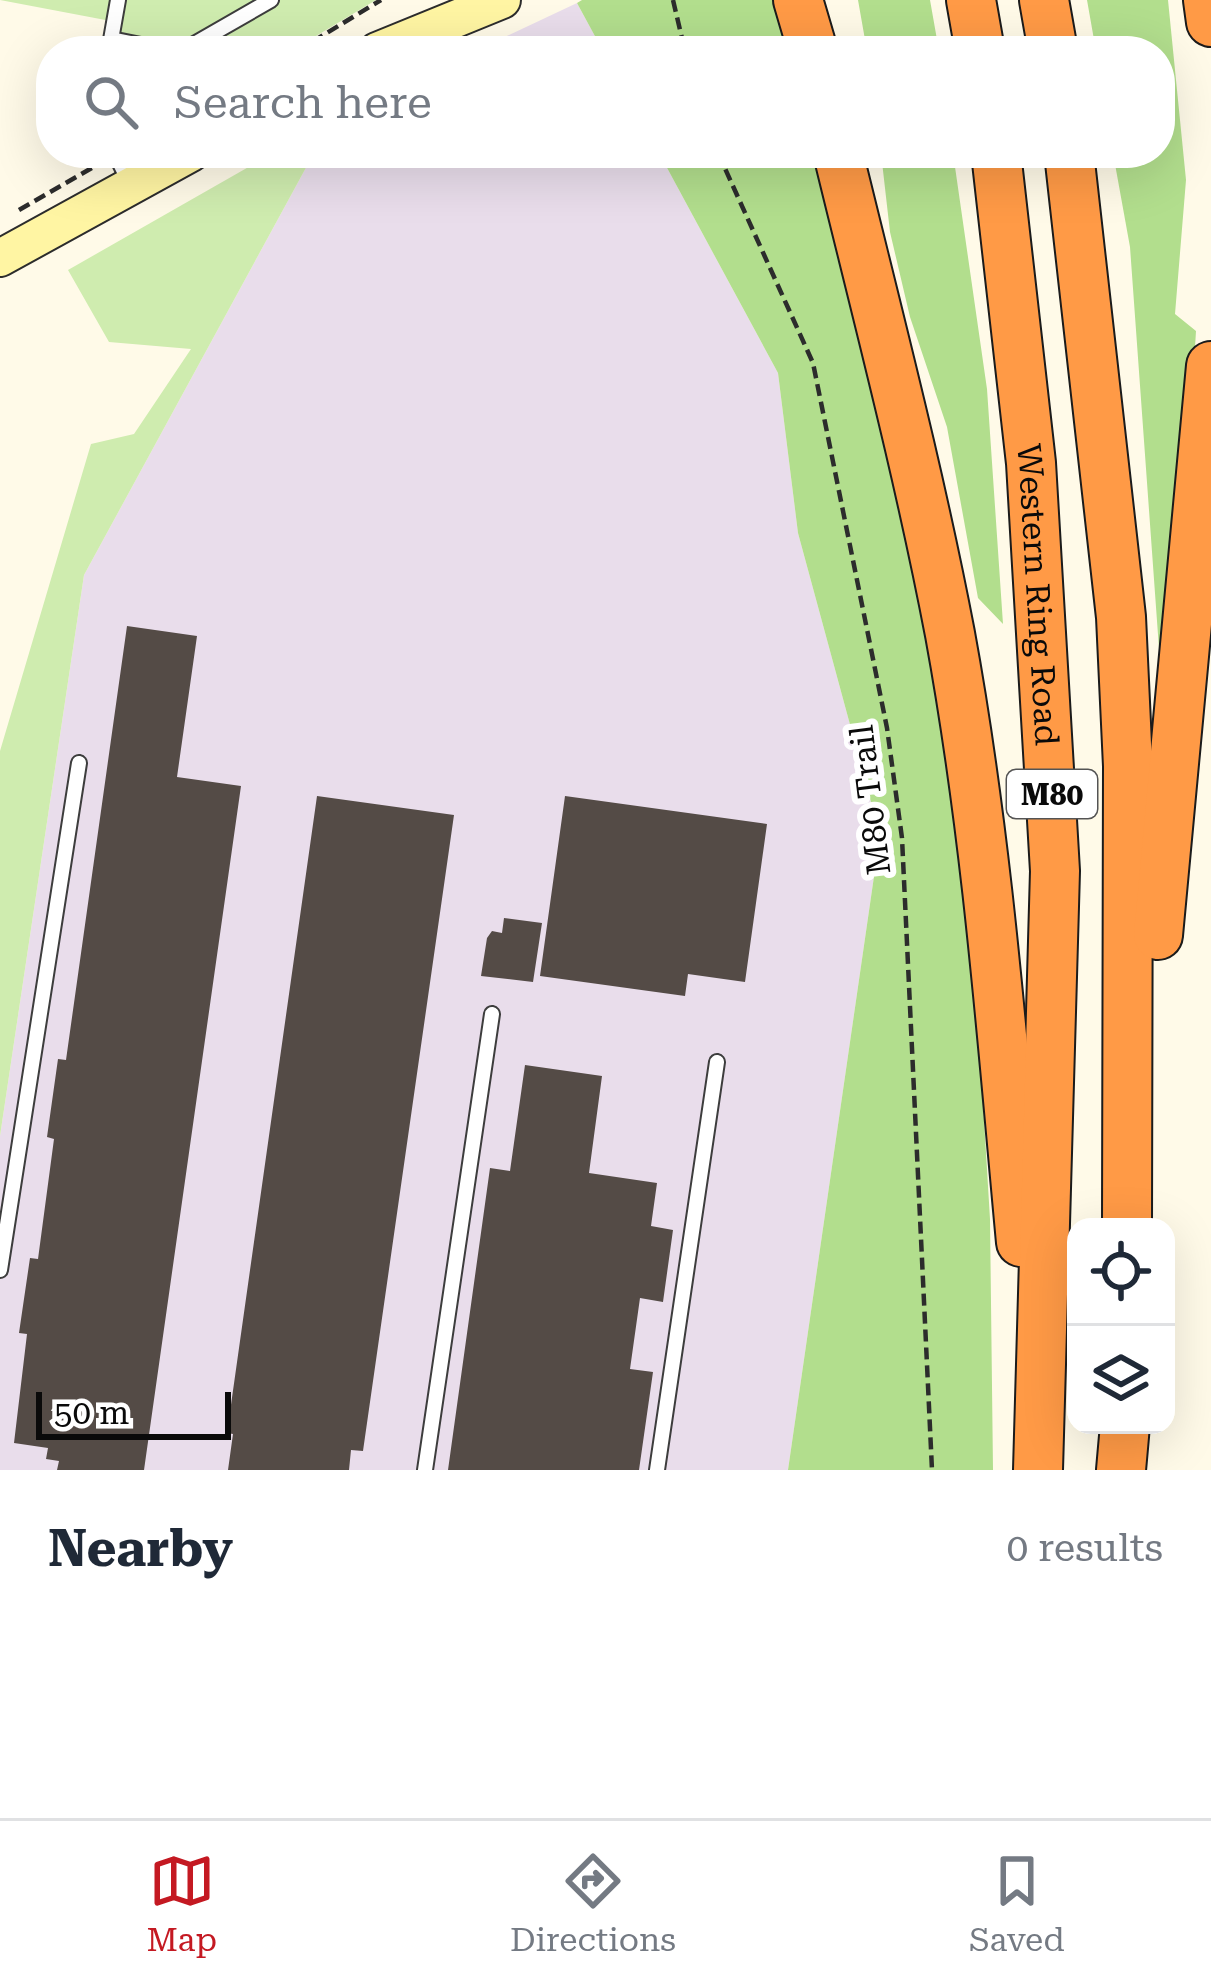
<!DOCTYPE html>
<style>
body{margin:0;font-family:"Roboto Serif",serif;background:#f2f2f3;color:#1f2937}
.controls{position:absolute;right:36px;bottom:36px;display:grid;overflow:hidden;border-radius:24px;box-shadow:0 12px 48px #0002}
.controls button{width:108px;height:108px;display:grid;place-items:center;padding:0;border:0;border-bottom:3px solid #e0e1e3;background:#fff;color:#1f2937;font:60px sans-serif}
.scale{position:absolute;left:36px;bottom:30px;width:195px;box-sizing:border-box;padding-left:12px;border:6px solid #0a0a0a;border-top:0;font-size:33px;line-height:42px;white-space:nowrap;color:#0a0a0a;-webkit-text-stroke:9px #fff;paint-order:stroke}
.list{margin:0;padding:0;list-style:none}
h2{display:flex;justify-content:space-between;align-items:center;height:156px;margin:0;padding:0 48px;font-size:51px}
h2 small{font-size:39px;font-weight:400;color:#747a83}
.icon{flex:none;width:66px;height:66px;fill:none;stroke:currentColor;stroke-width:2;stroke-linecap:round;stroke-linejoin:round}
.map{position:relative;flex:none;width:1211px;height:1470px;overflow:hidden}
.search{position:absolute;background:#fff;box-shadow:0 12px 48px #0002;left:36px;right:36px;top:36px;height:132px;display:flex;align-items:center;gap:30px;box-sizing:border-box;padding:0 42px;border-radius:48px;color:#747a83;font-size:45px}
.sheet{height:348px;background:#fff}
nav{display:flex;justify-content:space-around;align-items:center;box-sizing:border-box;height:168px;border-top:3px solid #e0e1e3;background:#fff;font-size:33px;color:#747a83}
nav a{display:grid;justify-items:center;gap:6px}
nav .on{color:#c41922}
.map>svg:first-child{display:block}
.industrial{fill:#e9ddeb}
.green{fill:#cfecaf}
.forest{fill:#b2de8d}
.building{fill:#544b46}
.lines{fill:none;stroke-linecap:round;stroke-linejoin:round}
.service-casing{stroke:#3d3d3d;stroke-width:18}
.secondary-casing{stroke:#2c2c2c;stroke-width:40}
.motorway-casing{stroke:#1b1b1b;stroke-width:52}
.path{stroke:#2c2c2c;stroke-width:4.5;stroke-dasharray:12 6;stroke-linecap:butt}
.service{stroke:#fff;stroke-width:14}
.secondary{stroke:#fff5a3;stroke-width:36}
.motorway{stroke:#ff9a46;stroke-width:48}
.labels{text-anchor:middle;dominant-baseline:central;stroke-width:12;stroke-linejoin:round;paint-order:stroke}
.shield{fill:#fff;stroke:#545454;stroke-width:3}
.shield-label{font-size:30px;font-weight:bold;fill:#0a0a0a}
.street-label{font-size:33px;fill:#0a0a0a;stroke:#fff}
</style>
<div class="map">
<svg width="1211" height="1470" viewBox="0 0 1211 1470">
<rect width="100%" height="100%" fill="#fffae8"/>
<path class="industrial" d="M577,3l26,48h-128z
M314,153h345l119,220 20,160 82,302 -92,635h-788v-334l84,-561z"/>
<path class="green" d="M0,0h376l-85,51h-182l7,-29z
M273,153h41l-230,422 -84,561v-385l91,-307 43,-10 57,-85 -82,-7 -41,-72z"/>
<path class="forest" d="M582,0h200l13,51h-192l-26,-48z
M858,0h72l9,51h-72z
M1087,0h81l18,180 -11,134 21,17 -23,374 -10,-1 -33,-457 -17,-94h47v-102h-64z
M659,153h162l116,483 33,251 20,332 3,251h-205l92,-635 -82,-302 -20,-160z
M881,153h72l34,236 16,235 -25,-26 -31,-171 -37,-110 -20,-85z"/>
<path class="building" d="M127,626l70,10 -20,141 64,9 -97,684h-87l2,-9 -13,-2 2,-11 -34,-5 13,-109 -8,-1 11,-75 8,1 16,-120 -7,-2 11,-78 8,1z
M317,796l137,19 -91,636 -12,-1 -2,20h-121l5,-36 -6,-1z
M565,796l202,28 -22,158 -57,-8 -3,22 -145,-20z
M504,918l38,5 -9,59 -52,-6 6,-38 5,-7 10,2z
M525,1065l77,11 -13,97 68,10 -6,43 22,4 -10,72 -23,-4 -10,71 23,3 -14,98h-191l42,-302 20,3z"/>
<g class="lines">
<defs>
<path id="service" d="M111,39l60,12
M109,51l9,-51
M182,51l89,-51
M115,153l16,33
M0,1270l79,-507
M425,1470l67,-456
M657,1470l60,-408"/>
<path id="secondary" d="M377,51l125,-51
M0,258l191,-105"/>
<g id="motorway">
<path d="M798,0l15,51"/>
<path d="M971,0l9,51"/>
<path d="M1044,0l9,51"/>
<path d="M1208,0l3,22"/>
<path d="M838,153c39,160 81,319 112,481 37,201 52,404 71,608"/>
<path id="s1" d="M996,153l35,310 24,408 -17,599"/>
<path d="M1069,153l52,464 7,149 -1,461"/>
<path d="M1158,935l53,-569"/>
<path d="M1121,1470l4,-45"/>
</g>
</defs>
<use href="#service" class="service-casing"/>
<use href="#secondary" class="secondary-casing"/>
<use href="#motorway" class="motorway-casing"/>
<path class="path" d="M673,0l12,51
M297,51l84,-51
M718,153l95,210 74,365 15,110 30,632
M19,210l78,-45"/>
<use href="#service" class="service"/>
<use href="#secondary" class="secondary"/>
<use href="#motorway" class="motorway"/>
</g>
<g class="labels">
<rect class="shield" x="1007" y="770" width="90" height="48" rx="9"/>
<g class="shield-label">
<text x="1052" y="794">M80</text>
</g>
<g class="street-label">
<text stroke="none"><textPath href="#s1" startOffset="444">Western Ring Road</textPath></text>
<text transform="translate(870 800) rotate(-97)">M80 Trail</text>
</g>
</g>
</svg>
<div class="controls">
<button><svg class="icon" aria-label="locate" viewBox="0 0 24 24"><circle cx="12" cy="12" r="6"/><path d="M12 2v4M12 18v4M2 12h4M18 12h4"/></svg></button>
<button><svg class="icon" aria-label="layers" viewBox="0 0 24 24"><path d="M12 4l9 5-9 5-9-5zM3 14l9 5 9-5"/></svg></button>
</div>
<div class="scale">50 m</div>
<div class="search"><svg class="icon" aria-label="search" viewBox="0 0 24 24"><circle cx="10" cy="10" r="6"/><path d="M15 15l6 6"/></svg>Search here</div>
</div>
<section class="sheet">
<h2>Nearby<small>0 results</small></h2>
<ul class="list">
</ul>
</section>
<nav>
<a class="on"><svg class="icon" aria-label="map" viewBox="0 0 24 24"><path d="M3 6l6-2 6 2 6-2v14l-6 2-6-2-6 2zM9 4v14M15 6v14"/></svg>Map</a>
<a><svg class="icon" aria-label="directions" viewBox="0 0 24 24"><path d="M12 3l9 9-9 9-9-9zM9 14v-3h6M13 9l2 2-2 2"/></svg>Directions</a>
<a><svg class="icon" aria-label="saved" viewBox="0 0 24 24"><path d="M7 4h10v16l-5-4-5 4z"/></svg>Saved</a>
</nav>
